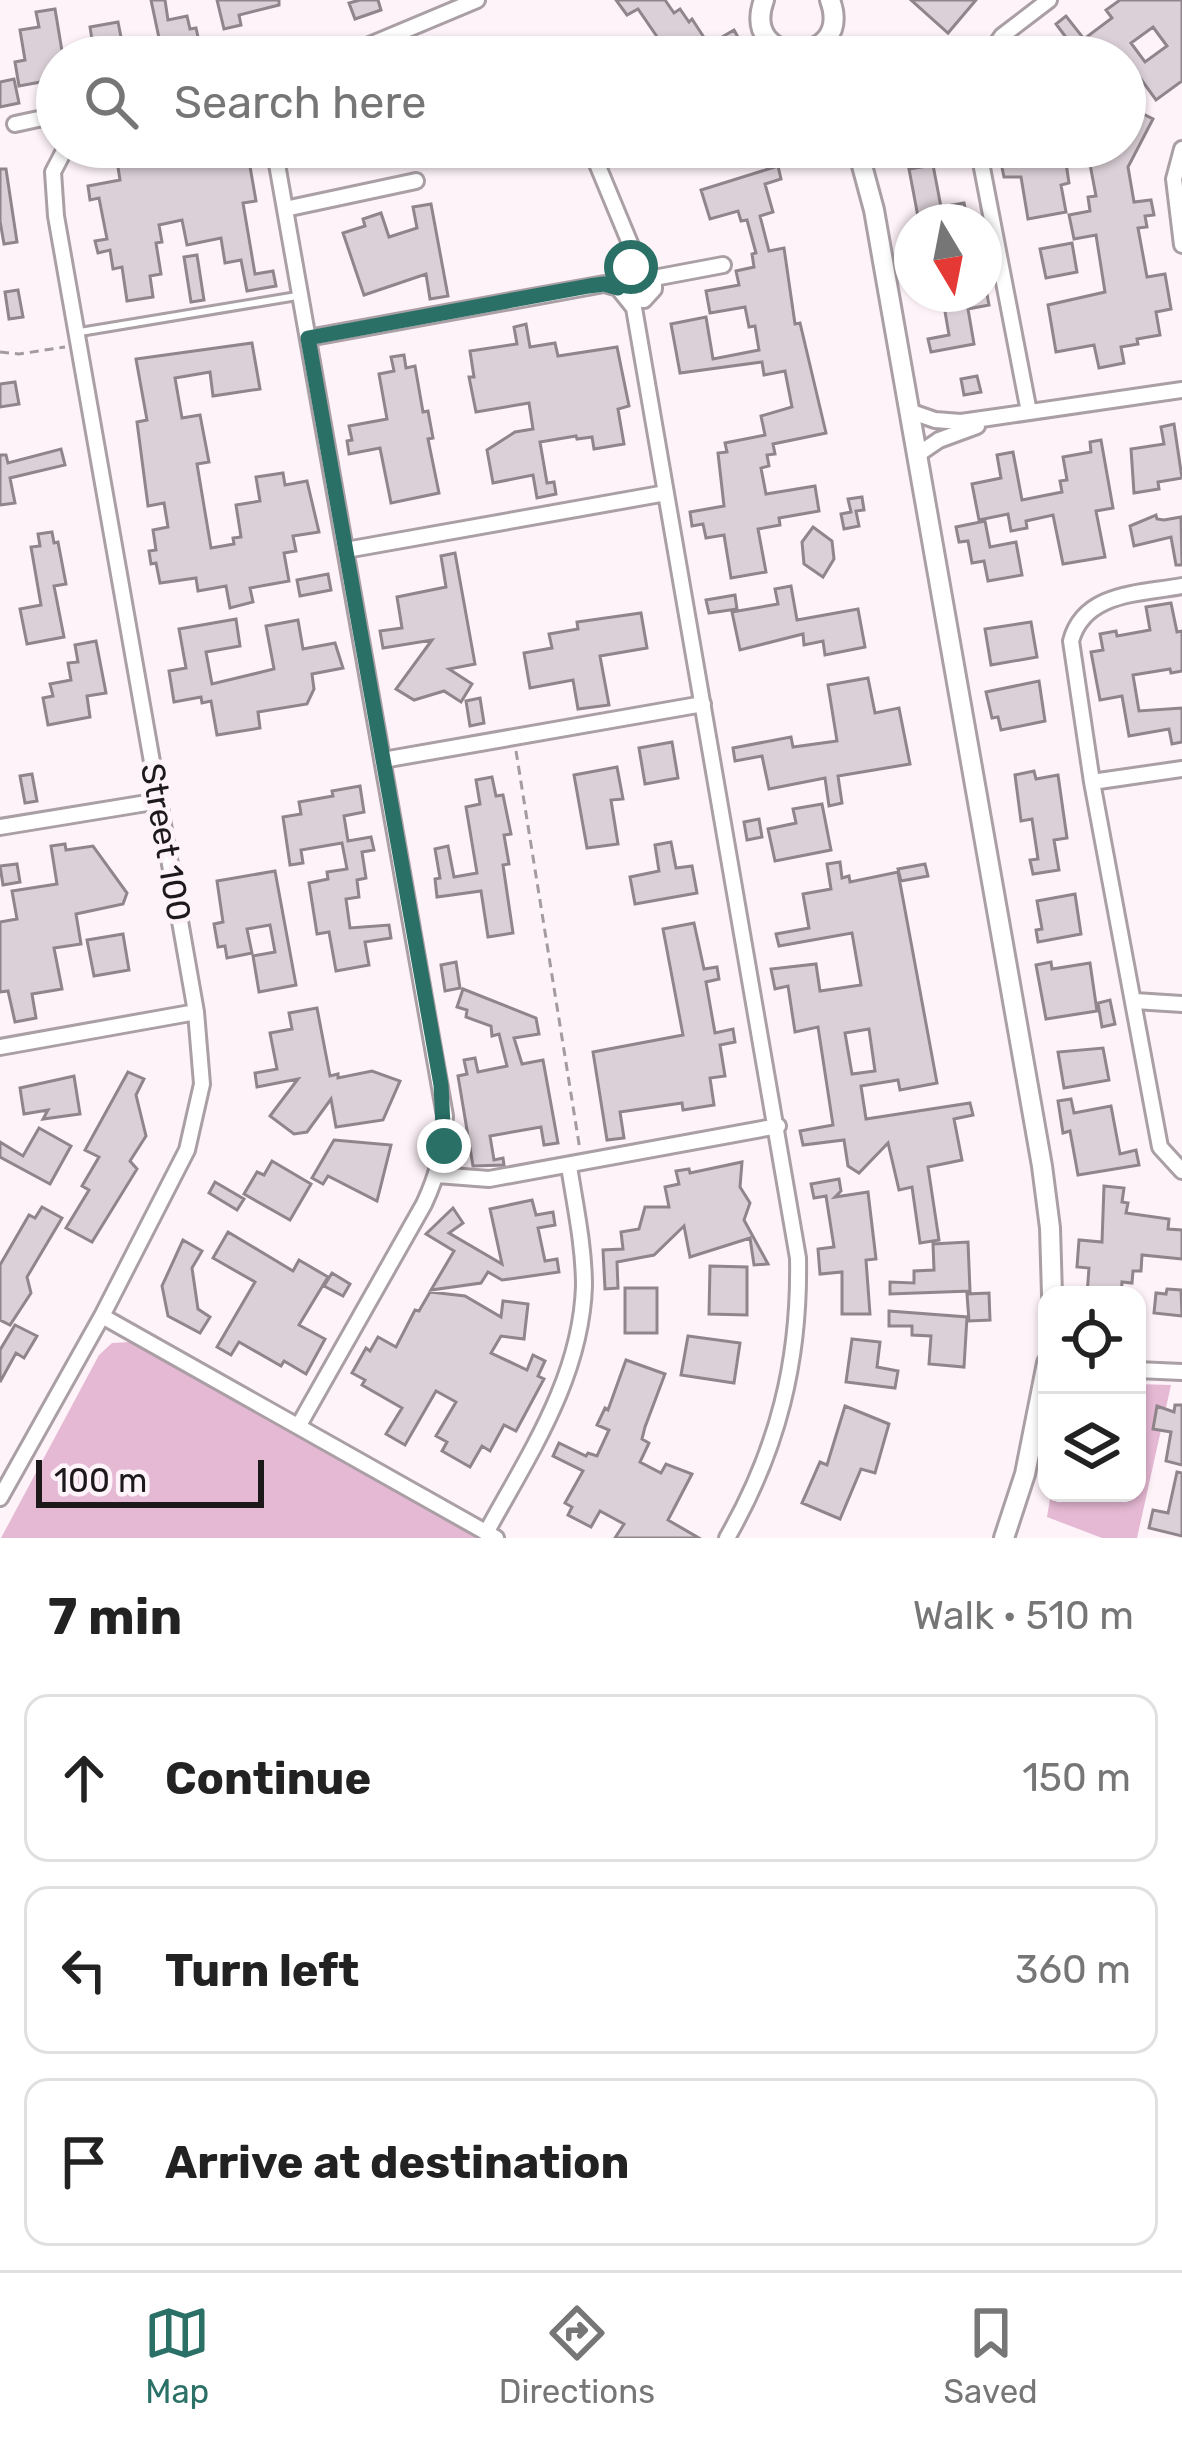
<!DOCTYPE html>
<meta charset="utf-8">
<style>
body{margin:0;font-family:Rubik,sans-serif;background:#f6f6f6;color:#222}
.controls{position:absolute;right:36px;bottom:36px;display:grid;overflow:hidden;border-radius:24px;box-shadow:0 3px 9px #0004}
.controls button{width:108px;height:108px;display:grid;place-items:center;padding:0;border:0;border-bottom:3px solid #e0e0e0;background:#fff;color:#222;font:60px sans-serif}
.compass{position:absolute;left:894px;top:204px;width:108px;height:108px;border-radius:50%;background:#fff;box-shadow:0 3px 9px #0004;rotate:170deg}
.scale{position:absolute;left:36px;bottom:30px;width:228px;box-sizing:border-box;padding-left:12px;border:6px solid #1d191b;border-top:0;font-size:33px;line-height:42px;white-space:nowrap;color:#1d191b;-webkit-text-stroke:9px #fef3f9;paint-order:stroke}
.stop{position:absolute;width:36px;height:36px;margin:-27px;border:9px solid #2a7066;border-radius:50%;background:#fff}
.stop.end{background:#2a7066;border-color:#fff;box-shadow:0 3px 12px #0008}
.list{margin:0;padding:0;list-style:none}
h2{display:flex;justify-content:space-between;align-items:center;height:156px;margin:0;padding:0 48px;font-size:51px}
h2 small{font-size:39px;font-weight:400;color:#767676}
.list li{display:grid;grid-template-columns:78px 1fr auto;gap:36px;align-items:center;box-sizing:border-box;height:168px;margin:0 24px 24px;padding:0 24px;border:3px solid #e0e0e0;border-radius:24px}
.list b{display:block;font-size:45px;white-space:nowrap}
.list em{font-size:39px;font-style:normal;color:#767676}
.icon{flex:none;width:66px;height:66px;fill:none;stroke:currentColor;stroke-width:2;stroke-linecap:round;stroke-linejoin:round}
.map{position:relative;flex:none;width:1182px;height:1538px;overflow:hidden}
.search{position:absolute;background:#fff;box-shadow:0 3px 9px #0004;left:36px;right:36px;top:36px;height:132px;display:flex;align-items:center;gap:30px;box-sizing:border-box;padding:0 42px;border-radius:66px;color:#767676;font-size:45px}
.sheet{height:732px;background:#fff}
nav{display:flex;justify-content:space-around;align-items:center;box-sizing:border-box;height:168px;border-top:3px solid #e0e0e0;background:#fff;font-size:33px;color:#767676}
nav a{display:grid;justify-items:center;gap:6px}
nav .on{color:#2a7066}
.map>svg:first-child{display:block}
.green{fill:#e5b8d3}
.building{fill:#dbd0d7;stroke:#8f858b;stroke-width:3;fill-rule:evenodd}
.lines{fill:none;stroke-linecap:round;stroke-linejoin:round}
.lane-casing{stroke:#a99fa5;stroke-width:12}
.street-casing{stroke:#a99fa5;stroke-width:20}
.secondary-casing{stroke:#a99fa5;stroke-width:24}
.path{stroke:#a39b9f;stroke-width:3;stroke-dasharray:9 6;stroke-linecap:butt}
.lane{stroke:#fff;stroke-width:6}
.street{stroke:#fff;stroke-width:14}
.secondary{stroke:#fff;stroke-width:18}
.route{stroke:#2a7066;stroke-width:15}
.labels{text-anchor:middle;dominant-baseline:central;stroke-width:10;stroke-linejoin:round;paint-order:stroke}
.street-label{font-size:33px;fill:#1d191b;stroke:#fef3f9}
</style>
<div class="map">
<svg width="1182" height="1538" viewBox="0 0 1182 1538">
<rect width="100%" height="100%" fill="#fef3f9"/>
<path class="green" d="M130,1342h1l347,196h-477l98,-183 13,-12z
M1137,1384l34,1 -34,153h-35l-55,-21 4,-24h86z"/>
<path class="building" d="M151,0h14l3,20 19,-4 3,13 6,-1 6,27 -39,2z
M217,0h62v5l-40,10 2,10 -17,4z
M360,0h18l3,10 -26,9 -6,-16z
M616,0h49l9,13 6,-4 9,13 3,-3 15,23 -22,15h-14l-33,-48 -11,6z
M911,0h65l-28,33z
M1120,0h62v81l-26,19 -31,-43h-91l31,-21 -9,-12 10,-8 18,23 28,-21 -6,-8zM1153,27l14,19 -22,16 -14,-19z
M55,9l8,48h-6v22l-38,7 -4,-24 10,-2 -5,-30 19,-3 -3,-15z
M118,22l7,35h-56l-1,-6 25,-5 -3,-19z
M734,30l15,27h-15l-12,-20z
M914,40l43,15 -1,2h-48z
M14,79l5,24 -19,4v-25z
M1125,105l28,14 -25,48 6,35 17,-2 3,15 -9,1 2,11 -9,1 9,49 18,-3 6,35 -15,3 4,23 -23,4 1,5 -17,3 3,16 -25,5 -5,-23 -38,7 -8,-47 57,-13 -9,-57 -22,4 -5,-24 21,-4 -2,-14 8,-1 -7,-37 -23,4 3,20 -8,2 5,27 -38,7 -7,-42h-17l-6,-28 51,-2 1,7 37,-7h38z
M161,154l2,10 33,-6 35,8 -1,-8 18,-3 8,46 -13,2 12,71 18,-3 3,15 -29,5 -6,-31 -16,3 -4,-25 -34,7 -5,-25 -23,5 3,17 -6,1 5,31 -11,2 3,21 -26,4 -5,-34 -9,2 -3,-19 -12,3 -3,-12 12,-2 -8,-41 -9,2 -2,-14 32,-6 -3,-19z
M933,165l8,42 23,-4 4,19h-49l-10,-53z
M778,166l3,13 -16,5 8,28 -13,4 9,35 15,-3 11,76 5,-1 26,110 -53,11 2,10 -8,1 2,11 -8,2 5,26 49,-8 4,25 -40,7 1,7 -22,4 8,43 -35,6 -7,-43 -18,3 -3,-14 -11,2 -2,-14 34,-6 -6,-53 9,-1 -2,-9 40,-8 -4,-19 31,-9 -7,-36 -21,4 -2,-13 -82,11 -9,-49 35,-7 7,42 46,-9 -4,-24 -6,1 -4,-20 -35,6 -4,-22 33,-6 -3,-14 18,-4 -2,-13 4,-1 -9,-33 -6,1 -3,-10 -28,8 -9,-29z
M0,169h6l11,73 -13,2 -4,-23z
M431,204l17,92 -18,3 -4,-25 -62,21 -21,-62 22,-7 -2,-7 18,-6 8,24 28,-9 -4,-21z
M1072,243l5,29 -31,6 -6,-29z
M197,255l7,45 -13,2 -7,-45z
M18,290l5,27 -14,2 -4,-27z
M942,294h45l2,11 -21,4 6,35 -43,8 -3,-13 21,-4z
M526,324l4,23 25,-4 3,13 59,-9 12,59 -11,3 6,35 -30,5 -2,-12 -15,2 -1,-3 -36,6 7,41 7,-1 2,12 -19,4 -4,-23 -40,8 -6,-33 28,-18 18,-3 -4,-26 -53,9 -7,-35h5l-4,-26 47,-7 -3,-17z
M252,343l8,46 -47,7 -3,-24 -35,6 7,40 18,-3 9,47 -12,2 14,84 23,-4 -1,-6 8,-1 -5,-32 24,-4 -4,-24 27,-4 2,12 22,-4 12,51 -26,4 3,15 -12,2 5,28 -39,7 3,14 -23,6 -4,-22 -28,5 -2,-13 -36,5 -4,-20 -5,1 -2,-13 7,-1 -3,-20 15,-3 -4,-24 -16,3 -11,-84 10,-2 -11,-61z
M404,355l2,13 9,-2 8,46 5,-1 5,27 -5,1 11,54 -48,10 -11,-55 -31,6 -2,-13 5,-1 -3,-14 38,-7 -8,-45 15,-3 -3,-14z
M977,376l4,16 -17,3 -3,-16z
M15,382l4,22 -19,3v-23z
M1174,424l8,54 -24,4 1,7 -25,4 -3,-44 33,-5 -3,-17z
M1101,440l12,68 -17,3 9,46 -42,7 -10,-49 -27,6 1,7 -16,3 -3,-17 -29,6 -7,-36 29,-6 -4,-23 16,-3 9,48 40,-8 -2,-11 7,-1 -4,-23 28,-5 -1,-10z
M61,449l4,16 -55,13 5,25 -15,2v-50h6l2,8z
M862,497l2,13 -8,1 3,15 -15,3 -3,-15 10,-2 -3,-13z
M1156,515l1,4 7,1 17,-3 1,48h-6l-5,-28 -37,9 -4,-20z
M985,521l5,26 26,-5 6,33 -34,6 -4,-20 -12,2 -4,-22 -9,1 -3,-15z
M813,527l19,14 2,18 -11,18 -19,-13 -2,-22z
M52,532l2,11 4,-1 8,42 -12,2 10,51 -37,7 -7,-35 21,-4 -10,-58 9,-1 -2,-12z
M455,553l20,111 -26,5 23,15 -11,18 -17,-11 -30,9 -18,-11 36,-49 -49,8 -3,-17 22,-3 -5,-31 49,-10 -5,-31z
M328,574l3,16 -31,6 -3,-16z
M791,586l6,34 61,-11 7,38 -40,8 -2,-14 -19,4 -1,-11 -63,16 -8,-38 46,-8 -3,-15z
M735,595l2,14 -28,4 -3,-13z
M1171,603l6,29 5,-1v40l-11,2 -1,-4 -37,6 6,36 43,-3v34l-10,2 -3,-15 -40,7 -7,-40 -22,4 -9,-48 12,-2 -3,-16 16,-3 1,5 33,-6 -4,-23z
M641,613l6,35 -47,8 9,49 -31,4 -5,-29 -43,8 -6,-35 28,-5 -3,-14 29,-5 -1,-7z
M236,619l4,27 -34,6 6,32 62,-15 -8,-43 32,-6 5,29 32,-6 8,25 -31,6 2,15 -7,15 -49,8 2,16 -43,7 -6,-34 -9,2 -1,-6 -27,5 -5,-31 17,-3 -7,-39z
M1031,622l6,35 -46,8 -6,-36z
M96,641l10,52 -19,3 3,21 -42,8 -5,-27 10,-2 -3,-12 21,-4 -3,-17 10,-1 -3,-17z
M868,678l7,35 24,-5 11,56 -72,12 4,27 -13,3 -4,-28 -56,11 -7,-33 -27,5 -2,-13 58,-11 2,10 44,-6 -9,-56z
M1039,681l6,40 -44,9 -3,-13 -6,1 -6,-26z
M480,698l4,25 -14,3 -4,-25z
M672,742l6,36 -33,6 -6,-36z
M617,767l6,32 -12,1 7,44 -31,4 -13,-73z
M1034,771l2,8 22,-4 9,63 -13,2 5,30 -26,4 -3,-14 8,-1 -6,-40 -11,2 -6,-46z
M32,774l5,27 -12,2 -5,-27z
M492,777l4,19 7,-1 8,39 -7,1 5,29 -6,1 10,68 -25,4 -7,-46 -44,6 -2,-18 5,-1 -5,-29 13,-3 6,31 23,-4 -11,-66 14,-3 -4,-24z
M360,786l4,26 -20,4 4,25 23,-4 3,13 -12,2 4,26 -9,2 2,17 -13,2 4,29 39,-3 2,13 -26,4 4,23 -33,6 -7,-39 -12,2 -8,-51 19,-4 -1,-7 20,-3 -5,-26 -41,7 2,13 -13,2 -7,-48 18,-3 -2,-12 34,-6 -1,-5z
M822,804l9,46 -56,11 -7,-32 28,-6 -3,-14z
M759,819l3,18 -15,3 -3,-18z
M671,842l5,26 16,-2 5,27 -62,11 -5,-27 29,-6 -4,-26z
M65,844l1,6 27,-4 34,47 -4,11 -47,10 5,30 -27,4 8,41 -30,5 4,24 -21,4 -7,-31 -8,1v-70l17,-3 -5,-28 45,-7 -6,-38z
M840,862l2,16 7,-2 1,6 48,-10 39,211 -37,7 -2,-10 -37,6 5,33 104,-16 3,12 -19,4 8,41 -34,7 11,73 -19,3 -8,-56 -13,3 -11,-47 -29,30 -11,-7 -4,-26 -41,5 -3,-14 33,-6 -15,-98 -23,5 -7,-46 -13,3 -4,-20 45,-5 4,27 41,-6 -9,-52 -73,13 -3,-12 33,-6 -6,-34 28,-5 -4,-25zM869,1029l6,42 -23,3 -7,-41z
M17,864l3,18 -17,3 -3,-19z
M925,864l3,12 -27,5 -3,-12z
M275,871l21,114 -37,7 -6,-36 22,-4 -5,-27 -23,4 5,24 -25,5 -2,-12 -7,1 -4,-23 9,-2 -6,-41z
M1075,894l6,40 -43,8 -2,-12 6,-1 -5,-28z
M694,923l10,46 13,-2 2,12 -13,3 9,51 18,-4 2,13 -15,3 5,31 -15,2 4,27 -31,5 -1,-7 -62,9 4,26 -17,2 -14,-88 90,-17 -20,-106z
M123,934l6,36 -35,6 -7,-36z
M456,962l4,26 -15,3 -4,-26z
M1051,962l1,7 38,-6 7,48 -51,8 -10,-54z
M463,989l73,29 3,16 -25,4 8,26 21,-4 15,83 -14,2 -3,-18 -51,9 4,24 9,-2 1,7 -31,1 -15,-90 9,-2 -3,-14 11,-2 3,14 29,-6 -8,-32 -7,2 -1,-10 -25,-9 1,-7 -10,-3z
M1110,1000l5,24 -13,3 -4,-24z
M317,1008l13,68 8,-2v4l34,-7 28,10 -17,39 -47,7 -5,-28 -24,33 -13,2 -24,-18 28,-37 -41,8 -2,-14 22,-4 -7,-36 22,-4 -3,-16z
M1103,1048l6,32 -45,8 -6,-36z
M128,1072l16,7 -8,16 10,41 -16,25 7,8 -45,73 -26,-14 23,-38 -7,-4 17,-29 -14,-7z
M74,1076l6,38 -37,5 5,-9 -24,4 -4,-26z
M1071,1099l3,14 37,-7 9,48 16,-4 3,15 -61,10 -8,-44 -7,2 -5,-32z
M39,1128l32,18 -21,38 -50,-27v-15l23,14z
M334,1140l57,5 -14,56 -49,-25 -5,8 -11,-6z
M272,1161l39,23 -21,36 -46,-26 13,-22 7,3z
M742,1162l-2,25 10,16 -6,17 24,44 -14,1 -4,-27 -60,19 -6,-31 -30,29 -37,7 1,26 -13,1 -2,-39 20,-1 -2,-17 18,-3 6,-22h24l-4,-20 14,-3 -3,-13 13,-2 1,4z
M839,1179l2,12 -6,6 33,-5 8,67 -10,1 4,54h-28v-42l-22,2 -2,-25 16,-2 -8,-51 -12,2 -3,-14z
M215,1182l29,17 -7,11 -28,-17z
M1104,1186l20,2 -2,14 6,1 -2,10 43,6 -1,10 14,1v29l-40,-4 -1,16h-8l-1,12 -10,-1 -1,13h-34l2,-27 -12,-1 2,-27 23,2z
M532,1200l4,15 17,-3 2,13 -17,3 7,33 12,-2 2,13 -57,8 -14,-8 -7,11 -50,7 23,-39 -28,-17 27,-26 10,15 -14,10 53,31 -12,-55z
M42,1207l20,11 -35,59 4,16 -21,32 -10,-5v-55l29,-50 6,3z
M228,1232l65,39 6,-11 29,17 -29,48 26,14 -19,35 -22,-13 -3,5 -42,-24 -8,13 -14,-8 38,-65 -42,-24z
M183,1240l19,11 -10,17 6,41 12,8 -10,16 -32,-17 -6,-30z
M968,1242l2,49 -80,3v-12l24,1v-12l20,-1 -1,-26z
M710,1266l37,1v48l-38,-1z
M332,1273l18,11 -7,12 -19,-10z
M625,1288h32v45h-32z
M1167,1289l14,1 1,26 -28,-3 2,-20 10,1z
M430,1292l35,4 36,21 2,-16 25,3 -4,35 -23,-3 -10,17 36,17 6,-15 12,6 -7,15 6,3 -28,52 -12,-6 -14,26 -8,-5 -12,21 -28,-16 5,-9 -11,-6 20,-34 -20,-11 -31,54 -19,-11 16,-26 -40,-23 3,-5 -13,-7 14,-25 4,3 8,-14 18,10 19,-37 4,1z
M989,1293l1,27 -21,1 -2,-27z
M889,1311l78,6 -3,50 -35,-3 2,-28 -19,-1v-9h-23z
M15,1325l22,11 -13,22 -8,-5 -16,29v-32z
M688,1336l52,7 -6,40 -53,-8z
M852,1339l28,3 -3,25 21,4 -3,17 -49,-6z
M626,1360l39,14 -20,53 -3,12 7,4 -9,19 21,11 5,-9 26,10 -24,46 31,18h-84l9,-14 -24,-13 -9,16 -23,-12 4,-8 -7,-4 18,-32 -30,-15 6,-13 27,13 2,-3 9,3 12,-26 -12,-5 8,-17 3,2z
M1175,1405h7v60l-16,-4 5,-29 -18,-3 4,-23 17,6z
M845,1406l44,18 -14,49 -14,-4 -21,50 -38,-16 18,-41 7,3z
M1177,1472l5,1v63l-33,-8 4,-18 15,3z"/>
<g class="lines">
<defs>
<path id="lane" d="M80,332l217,-36"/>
<path id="street" d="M341,57l136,-57
M987,57l15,-21 47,-36
M15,124l42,-9
M274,147l171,969c-1,33 -7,58 -21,88l-125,221
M590,147l49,118
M978,147l51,265
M1182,149l-8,30 8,66
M285,209l131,-28
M630,298l14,2 10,-11v-11l69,-13
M308,338l296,-54 14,4 16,20 164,950c2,103 -20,191 -71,280
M909,411l26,9 26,2 221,-32
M917,455l22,-15 38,-14
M346,550l320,-57
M1182,586c-43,8 -98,6 -111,55l21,141 68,365 22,24
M383,760l320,-56
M1092,782l90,-13
M0,827l159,-26
M1135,1001l47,3
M0,1047l196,-35
M437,1175l52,4 289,-53
M102,1316l394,222
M1137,1370l45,2
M0,1498l102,-182 85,-166 15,-66 -6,-72 -140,-796 -3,-44 13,-25
M486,1533c43,-79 95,-155 98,-247 0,-40 -9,-81 -15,-120"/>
<path id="secondary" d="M764,0c-25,69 91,68 66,0
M857,147l17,63 168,956 8,62 2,67
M1004,1538l21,-64 22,-111"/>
</defs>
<use href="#lane" class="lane-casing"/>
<use href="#street" class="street-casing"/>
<use href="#secondary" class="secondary-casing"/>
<path class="path" d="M0,352l19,2 46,-7
M516,751l64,399"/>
<use href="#lane" class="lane"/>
<use href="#street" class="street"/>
<use href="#secondary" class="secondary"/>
</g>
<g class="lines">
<path class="route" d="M444,1146l-3,-61 -133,-747 281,-52 15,-2 14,4 2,-14 11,-7"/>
</g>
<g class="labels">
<g class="street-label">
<text transform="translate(166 842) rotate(80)">Street 100</text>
</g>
</g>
</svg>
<div class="controls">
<button><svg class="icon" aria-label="locate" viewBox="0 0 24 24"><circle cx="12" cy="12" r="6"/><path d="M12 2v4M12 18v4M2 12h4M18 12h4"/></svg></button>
<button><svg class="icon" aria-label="layers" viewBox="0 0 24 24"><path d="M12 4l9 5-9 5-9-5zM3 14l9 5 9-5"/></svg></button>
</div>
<svg class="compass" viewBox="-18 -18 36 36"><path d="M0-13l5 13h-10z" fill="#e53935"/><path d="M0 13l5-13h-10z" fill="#767676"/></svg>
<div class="scale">100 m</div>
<div class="stop" style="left:631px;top:267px"></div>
<div class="stop end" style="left:444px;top:1146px"></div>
<div class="search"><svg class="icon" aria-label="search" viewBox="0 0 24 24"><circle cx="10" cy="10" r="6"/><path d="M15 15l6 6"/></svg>Search here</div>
</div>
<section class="sheet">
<h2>7 min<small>Walk · 510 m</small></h2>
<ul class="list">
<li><svg class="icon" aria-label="ahead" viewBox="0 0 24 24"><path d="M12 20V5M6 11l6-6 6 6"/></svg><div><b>Continue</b></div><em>150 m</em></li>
<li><svg class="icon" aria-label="left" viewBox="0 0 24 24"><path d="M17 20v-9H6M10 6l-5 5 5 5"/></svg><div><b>Turn left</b></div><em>360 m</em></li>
<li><svg class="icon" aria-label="arrive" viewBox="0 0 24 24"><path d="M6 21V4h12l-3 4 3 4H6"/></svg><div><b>Arrive at destination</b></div></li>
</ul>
</section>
<nav>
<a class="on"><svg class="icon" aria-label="map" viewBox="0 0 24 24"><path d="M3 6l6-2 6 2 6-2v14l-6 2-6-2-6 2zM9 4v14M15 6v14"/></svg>Map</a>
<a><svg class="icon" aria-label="directions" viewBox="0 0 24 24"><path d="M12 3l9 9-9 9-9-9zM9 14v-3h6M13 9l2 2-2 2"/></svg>Directions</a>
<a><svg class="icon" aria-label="saved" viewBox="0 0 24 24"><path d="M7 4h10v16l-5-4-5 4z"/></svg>Saved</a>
</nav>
